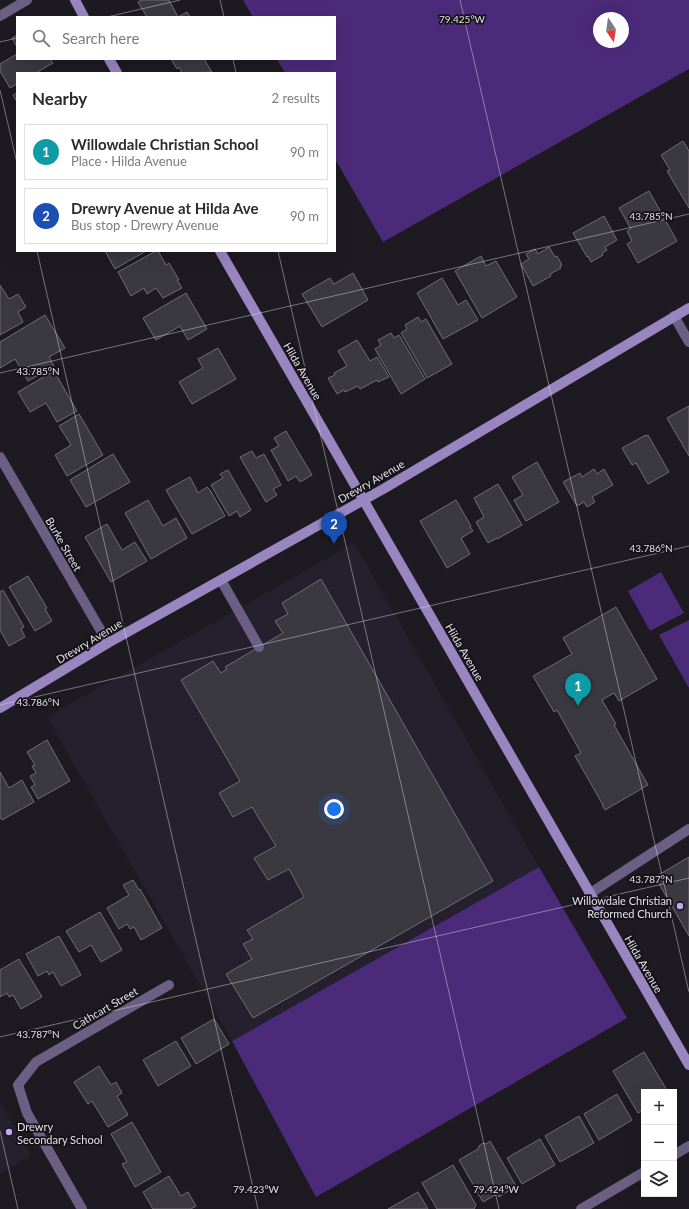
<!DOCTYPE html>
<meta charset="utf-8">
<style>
body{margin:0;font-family:Lato,sans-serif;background:#f7f7f7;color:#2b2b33}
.controls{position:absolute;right:12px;bottom:12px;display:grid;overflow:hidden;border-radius:0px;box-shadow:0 4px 16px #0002}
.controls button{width:36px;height:36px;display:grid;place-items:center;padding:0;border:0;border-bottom:1px solid #e1e1e2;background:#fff;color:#2b2b33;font:20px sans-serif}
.compass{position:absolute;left:593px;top:12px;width:36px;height:36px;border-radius:50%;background:#fff;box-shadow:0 4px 16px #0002;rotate:167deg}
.you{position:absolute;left:334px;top:809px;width:14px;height:14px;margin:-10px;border:3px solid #fff;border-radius:50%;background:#1a73e8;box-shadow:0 0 0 6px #1a73e833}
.badge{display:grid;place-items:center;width:26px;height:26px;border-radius:50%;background:#0f766e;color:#fff;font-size:13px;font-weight:700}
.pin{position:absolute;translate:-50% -33px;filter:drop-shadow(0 1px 2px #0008)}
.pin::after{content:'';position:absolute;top:21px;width:14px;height:12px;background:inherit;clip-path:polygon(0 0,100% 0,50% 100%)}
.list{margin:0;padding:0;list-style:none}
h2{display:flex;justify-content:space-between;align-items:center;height:52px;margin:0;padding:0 16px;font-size:17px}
h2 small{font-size:13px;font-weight:400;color:#7c7c81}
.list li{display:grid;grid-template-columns:26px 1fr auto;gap:12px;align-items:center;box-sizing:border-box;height:56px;margin:0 8px 8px;padding:0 8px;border:1px solid #e1e1e2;border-radius:0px}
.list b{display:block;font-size:15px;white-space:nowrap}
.list p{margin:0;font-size:13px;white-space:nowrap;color:#7c7c81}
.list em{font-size:13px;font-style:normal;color:#7c7c81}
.icon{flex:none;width:22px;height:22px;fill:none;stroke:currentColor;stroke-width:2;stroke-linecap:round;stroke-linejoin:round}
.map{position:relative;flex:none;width:689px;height:1209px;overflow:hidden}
.search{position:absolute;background:#fff;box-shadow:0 4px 16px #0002;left:16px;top:16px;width:320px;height:44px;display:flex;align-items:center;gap:10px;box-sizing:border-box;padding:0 14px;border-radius:0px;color:#7c7c81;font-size:15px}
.panel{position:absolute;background:#fff;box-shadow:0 4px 16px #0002;left:16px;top:72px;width:320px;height:180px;border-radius:0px}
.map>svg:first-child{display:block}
.built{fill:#24202d}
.green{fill:#4c2a7a;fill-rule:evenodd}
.building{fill:#3a3840;stroke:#706d75}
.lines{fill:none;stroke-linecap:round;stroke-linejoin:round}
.lane{stroke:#6b5f84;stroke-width:10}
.street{stroke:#6b5f84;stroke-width:10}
.secondary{stroke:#9985c0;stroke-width:10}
.ticks{fill:none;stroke:#e4e2e7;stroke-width:1;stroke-opacity:0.45}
.poi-dot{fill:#c1a8f3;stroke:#141218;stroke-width:1.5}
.labels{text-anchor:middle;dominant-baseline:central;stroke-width:3.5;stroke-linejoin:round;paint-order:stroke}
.street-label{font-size:11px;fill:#e4e2e7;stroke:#141218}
.poi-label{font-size:11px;fill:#e4e2e7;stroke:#141218;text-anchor:end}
.ticks-label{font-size:10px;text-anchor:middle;fill:#e4e2e7;stroke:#141218;stroke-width:3.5;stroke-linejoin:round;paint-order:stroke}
</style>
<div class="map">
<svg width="689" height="1209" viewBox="0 0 689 1209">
<rect width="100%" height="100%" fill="#1d1b21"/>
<path class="built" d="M354,543l185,324 -307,174 -185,-324z
M0,1102l31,53 -31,19z"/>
<path class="green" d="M243,0h446v69l-306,173 -48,-83v-86h-50l-8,-14h58v-42h-82zM599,18h24v24h-24z
M661,572l23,41 -34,18 -22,-40z
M689,620v68l-30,-53z
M539,867l88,151 -311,179 -84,-156z"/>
<path class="building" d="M142,0h27l9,17h-31l-9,-15z
M187,12l3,5h-12z
M17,35v12l-5,-9z
M17,54v5h33l3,4 -17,10h-19v11l-7,4 -10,-17v-7z
M171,59h33l8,13 -30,1 -3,-6 -2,2z
M17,93v9l-4,-7z
M683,141l6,10v57l-22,-37 3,-1 -9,-15z
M649,191l28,50 -39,22 -11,-19 5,-3 -5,-10 4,-2 -12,-21z
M604,216l13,24 -12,7 2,3 -5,3 1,2 -12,7 -3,-6 -1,1 -14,-24z
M549,247l6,10 2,-1 5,9 -2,1 1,2 -11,6 1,2 -18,10 -12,-22 8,-5 -3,-5 9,-5 3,5z
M105,251h41l-31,18z
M156,251h2l8,14 3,-2 10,17h-2l5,8 -19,10 -7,-10 -9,6 -3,-6 -13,8 -13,-24z
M481,256l5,10 10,-5 21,36 -35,21 -27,-47z
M353,273l15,27 -46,27 -20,-33 28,-16 4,6z
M442,278l16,27 8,-5 12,20 -35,19 -26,-46z
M0,285l9,14 9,-5 8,13 -8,5 5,10 -23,13z
M186,293l21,36 -19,11 -8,-14 -24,14 -13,-22z
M45,315l20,33 -16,9 5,9 -26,15 -13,-22 -15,9v-26z
M418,317l3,5 5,-3 26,45 -25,14 -26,-45 6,-4 -2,-4z
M391,333l3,5 5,-3 26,44 -24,15 -26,-45 6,-4 -3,-5z
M357,340l13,21 7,-4 12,20 -11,5 -1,-2 -17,9 -2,-3 -13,6 -1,-2 -7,4 -9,-16 7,-3 -1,-2 13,-7 -9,-15z
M218,348l18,31 -44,25 -13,-22 24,-14 -5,-9z
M54,371l23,40 -20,11 -11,-19 -16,9 -12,-20z
M689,406v50l-22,-38z
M79,414l24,41 -36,21 -12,-21 16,-10 -12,-19z
M286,431l26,44 -12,7 -4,-6 -8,5 -17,-31 8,-4 -5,-8z
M646,435v1l2,-1 21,37 -21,12 -12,-21 -4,2 -10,-17z
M252,451l4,7 8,-4 17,31 -8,4 4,6 -11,7 -26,-45z
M113,454l17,28 -44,25 -16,-27z
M537,462l22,40 -33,19 -12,-21 9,-5 -11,-18z
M594,469l3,5 7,-5 9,16 -21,12 3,5 -8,5 -3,-5 -7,4 -14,-24 17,-9 2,4z
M228,470l23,40 -11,7 -3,-6 -8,5 -18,-31 12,-7 -3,-4z
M190,477l8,16 9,-6 3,3 15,26 -33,18 -26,-44z
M498,484l24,41 -25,14v-1l-9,5 -12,-21 8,-5 -10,-19z
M148,500l15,26 13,-8 11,20 -36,21 -26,-46z
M456,500l15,26 -1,1 3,4 -12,7 9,16 -23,14 -27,-47z
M107,524l15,26 13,-8 12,19 -36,21 -26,-45z
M28,576l19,32 -2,1 7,12 -17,10 -26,-44z
M321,579l172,302 -240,137 -27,-44 26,-15 -9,-15 10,-5 -6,-9 57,-33 -15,-28 -21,11 -14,-22 22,-12 -24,-39 -19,10 -14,-24 21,-12 -59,-101 32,-19 8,12 6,-4 -2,-2 58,-34 -8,-12 13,-7 -6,-11z
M3,590l21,37 -3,2 4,8 -16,9 -9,-16v-38z
M616,607l41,72 -38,22 -5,-8 -12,7 14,24 -2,1 34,60 -43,25 -3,-5h1l-28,-49 6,-3 -24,-43 -3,2 -21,-36 39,-22 -9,-16z
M47,740l23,41 -32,18 -7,-12 4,-2 -5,-9 6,-3 -4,-7 3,-1 -8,-13z
M0,772l9,16 13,-8 12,22 -32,18 -2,-3z
M689,857v79l-34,-59z
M133,880l6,10 1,-1 22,39 -21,12 -7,-13 -4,2 -3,-5 -8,5 -12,-21 22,-13 -6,-10z
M100,912l22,38 -21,12 -10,-17 -12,7 -13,-21z
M59,936l22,39 -20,11 -8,-14 -4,3 -2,-4 -9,5 -12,-22z
M19,959l23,38 -21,12 -8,-14 -4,2 -2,-4 -7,4v-27z
M214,1019l15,25 -33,20 -15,-26z
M176,1041l15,25 -33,20 -15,-26z
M644,1052l24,40h-24v18l-6,3 -25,-42z
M99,1066l12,19 5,-3 6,11 -5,3 11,19 -20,12 -16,-26 -4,3 -14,-22z
M617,1094l15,26 -33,20 -15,-26z
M579,1116l15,27 -34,19 -15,-26z
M132,1122l29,50 -26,15 -13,-23 5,-2 -16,-28z
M540,1139l15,26 -33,19 -15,-26z
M490,1141l26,45 -17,11 -2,-3 -14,8 -24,-42 19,-11 1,-3 4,-3 3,1z
M453,1165l23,40 -2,4h-37l-15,-26z
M169,1176l12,20 7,-4 8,14 -5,3h-38l-10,-17z
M418,1192l10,17h-40z"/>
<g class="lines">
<path class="lane" d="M674,316l15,26
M221,580l38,67
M589,894l100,-65"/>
<path class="street" d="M0,16l27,-16
M0,457l108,186
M674,1155l15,-9
M82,1209l-55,-96 -9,-28 18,-23 133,-77
M581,1209l63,-37"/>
<path class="secondary" d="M75,0l9,17
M109,59l8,14
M220,251l469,814
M0,708l108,-65 277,-155 304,-180"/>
</g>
<path class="ticks" d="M220,0l4,17M460,0l229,992M107,17l73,-17M0,42l17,-4M233,59l3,14M0,90l17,73M37,251l221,958M278,251l221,958M0,373l689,-159M0,705l689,-159M0,1037l689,-159M0,1131l18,78"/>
<g class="poi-dot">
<circle cx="680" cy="906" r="4"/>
<circle cx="9" cy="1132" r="4"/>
</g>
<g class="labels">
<g class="street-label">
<text transform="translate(303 371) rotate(60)">Hilda Avenue</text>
<text transform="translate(371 481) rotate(-30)">Drewry Avenue</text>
<text transform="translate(64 544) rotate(60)">Burke Street</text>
<text transform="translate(89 641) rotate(-31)">Drewry Avenue</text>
<text transform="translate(465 652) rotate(60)">Hilda Avenue</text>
<text transform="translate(644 964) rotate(60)">Hilda Avenue</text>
<text transform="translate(105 1008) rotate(-30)">Cathcart Street</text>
</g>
<g class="poi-label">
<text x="672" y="900">Willowdale Christian<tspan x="672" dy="13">Reformed Church</tspan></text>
<text x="17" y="1126" text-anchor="start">Drewry<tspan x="17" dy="13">Secondary School</tspan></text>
</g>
</g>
<g class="ticks-label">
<text x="462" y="23">79.425°W</text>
<text x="651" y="220">43.785°N</text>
<text x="38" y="375">43.785°N</text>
<text x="651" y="552">43.786°N</text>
<text x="38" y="706">43.786°N</text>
<text x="651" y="883">43.787°N</text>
<text x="38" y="1038">43.787°N</text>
<text x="256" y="1193">79.423°W</text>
<text x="496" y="1193">79.424°W</text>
</g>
</svg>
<div class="controls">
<button>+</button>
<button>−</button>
<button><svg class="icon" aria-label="layers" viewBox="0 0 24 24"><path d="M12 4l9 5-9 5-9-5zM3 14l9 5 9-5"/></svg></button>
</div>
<svg class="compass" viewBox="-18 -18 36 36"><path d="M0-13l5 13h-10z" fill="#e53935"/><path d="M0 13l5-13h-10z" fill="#7c7c81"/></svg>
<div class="you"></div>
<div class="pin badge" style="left:578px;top:706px;background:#0f9aa8">1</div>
<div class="pin badge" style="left:334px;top:544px;background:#1a4fb4">2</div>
<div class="search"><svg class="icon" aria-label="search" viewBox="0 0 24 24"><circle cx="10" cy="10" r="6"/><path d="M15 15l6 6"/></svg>Search here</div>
<section class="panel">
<h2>Nearby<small>2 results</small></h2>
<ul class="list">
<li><span class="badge" style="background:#0f9aa8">1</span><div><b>Willowdale Christian School</b><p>Place · Hilda Avenue</p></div><em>90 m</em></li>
<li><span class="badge" style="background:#1a4fb4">2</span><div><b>Drewry Avenue at Hilda Ave</b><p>Bus stop · Drewry Avenue</p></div><em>90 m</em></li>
</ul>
</section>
</div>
